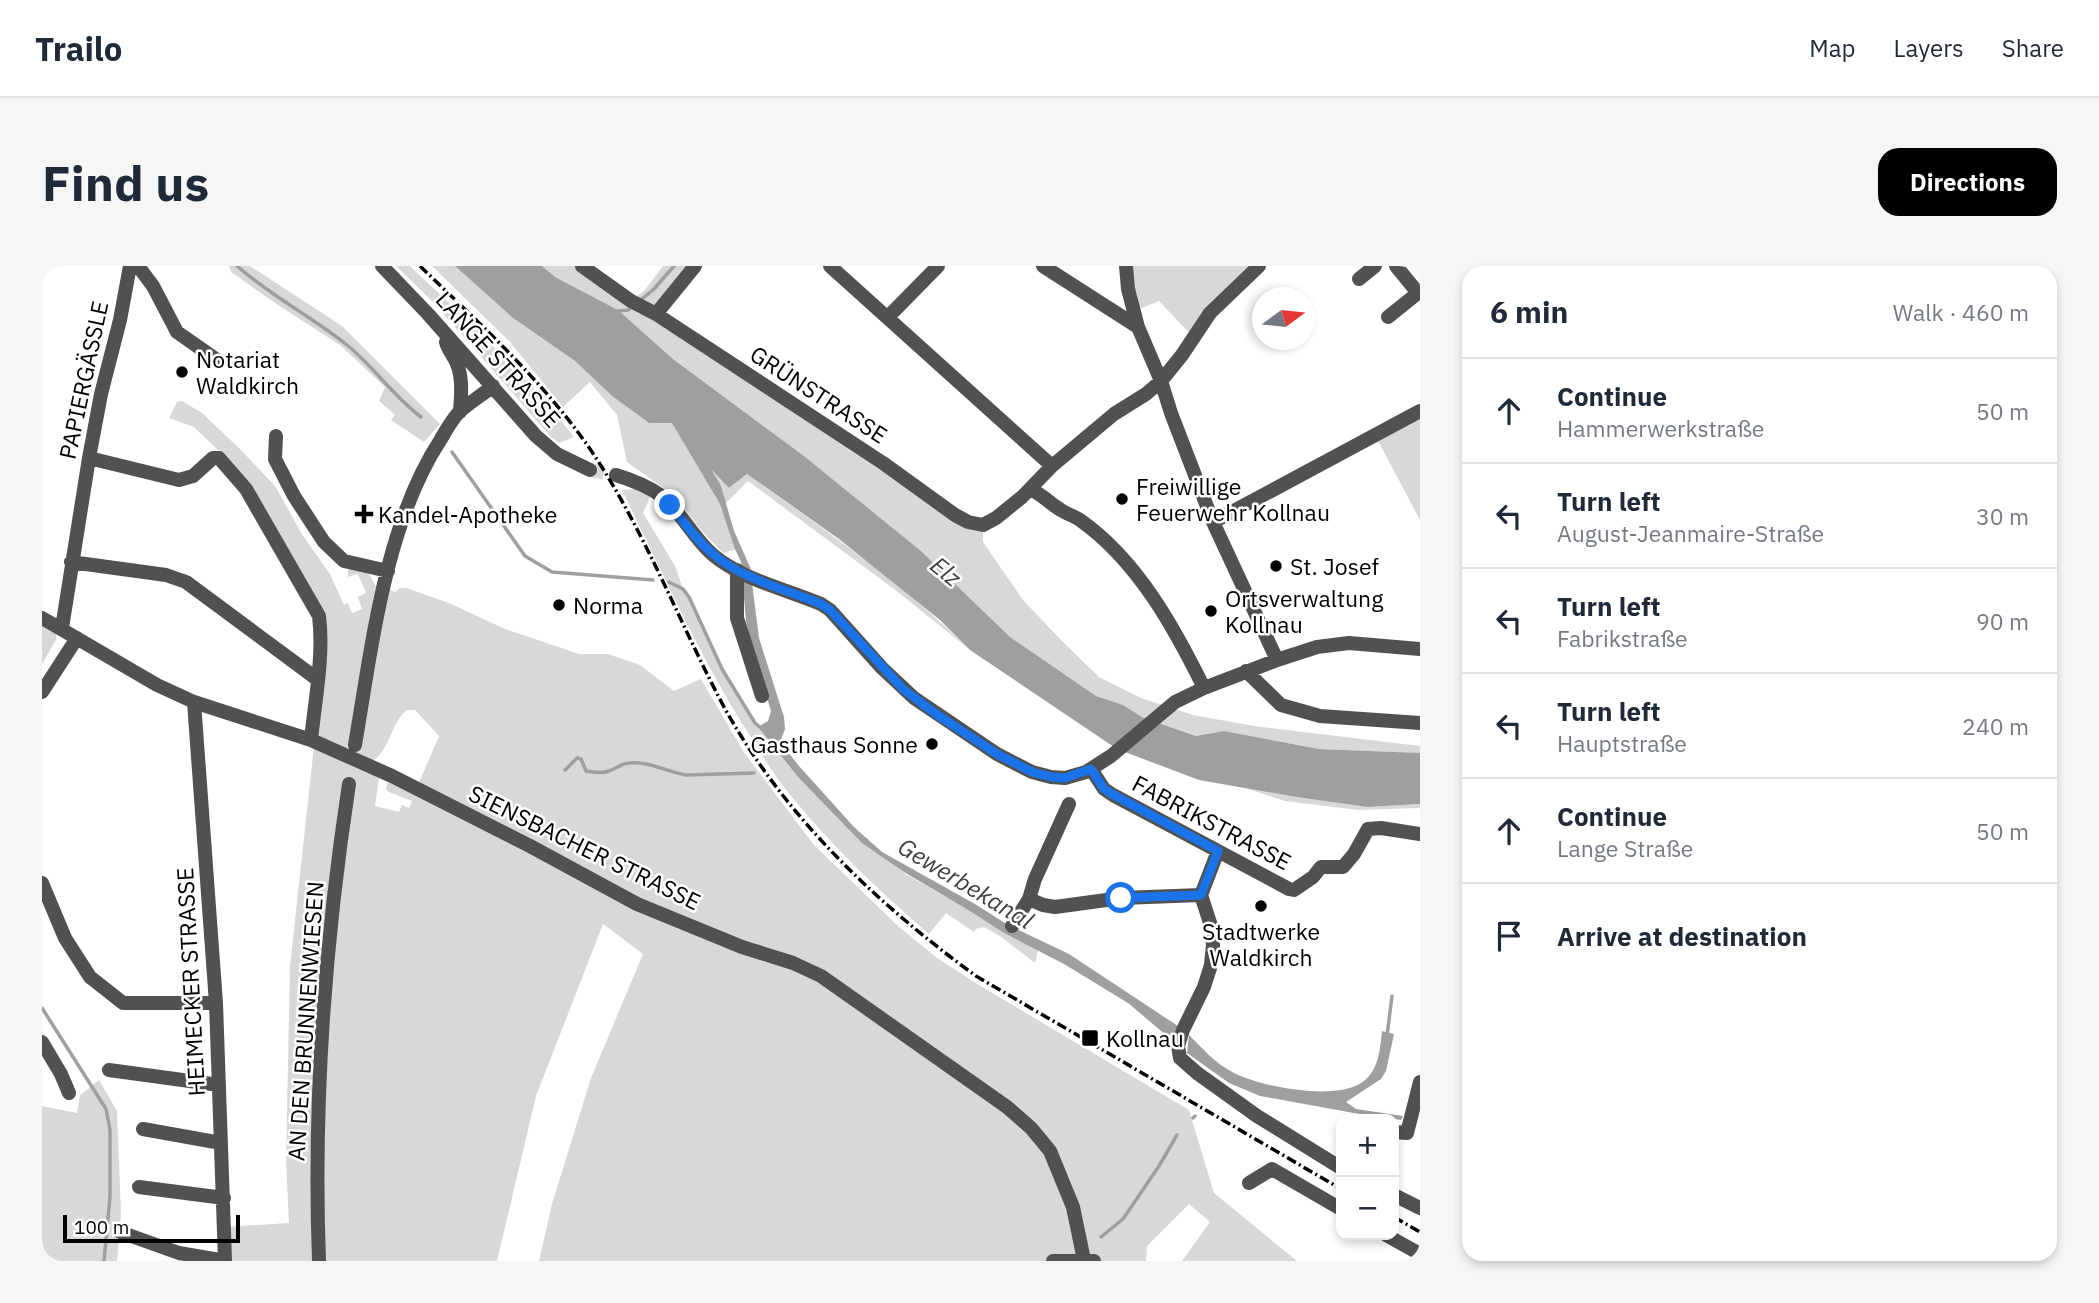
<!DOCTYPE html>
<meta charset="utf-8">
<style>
body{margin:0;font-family:"IBM Plex Sans",sans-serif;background:#f6f6f7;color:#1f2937}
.controls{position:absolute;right:21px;bottom:21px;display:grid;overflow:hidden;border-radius:14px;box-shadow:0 4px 10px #0003}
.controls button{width:63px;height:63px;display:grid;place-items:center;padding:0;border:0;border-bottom:2px solid #e0e1e3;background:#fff;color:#1f2937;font:35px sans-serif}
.compass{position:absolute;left:1210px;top:21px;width:63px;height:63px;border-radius:50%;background:#fff;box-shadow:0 4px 10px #0003;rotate:75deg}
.scale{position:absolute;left:21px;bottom:18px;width:177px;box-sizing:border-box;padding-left:7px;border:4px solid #000;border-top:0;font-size:19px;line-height:24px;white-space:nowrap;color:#000;-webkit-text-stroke:5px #fff;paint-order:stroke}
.stop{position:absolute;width:21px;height:21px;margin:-16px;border:5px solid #1a73e8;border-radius:50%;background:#fff}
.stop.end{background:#1a73e8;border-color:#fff;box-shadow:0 2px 7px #0008}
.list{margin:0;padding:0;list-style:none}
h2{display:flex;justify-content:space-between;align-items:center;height:91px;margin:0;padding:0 28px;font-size:30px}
h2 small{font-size:23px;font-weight:400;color:#747a83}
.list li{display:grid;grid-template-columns:46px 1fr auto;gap:21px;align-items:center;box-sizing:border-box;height:105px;padding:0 28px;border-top:2px solid #e0e1e3}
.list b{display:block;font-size:26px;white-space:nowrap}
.list p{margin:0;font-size:23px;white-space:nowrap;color:#747a83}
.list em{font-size:23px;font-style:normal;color:#747a83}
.icon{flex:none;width:38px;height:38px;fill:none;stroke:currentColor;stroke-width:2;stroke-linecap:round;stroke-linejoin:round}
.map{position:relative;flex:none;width:1378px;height:995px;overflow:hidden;border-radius:21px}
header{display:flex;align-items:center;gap:42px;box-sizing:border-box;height:98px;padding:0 35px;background:#fff;border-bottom:2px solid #e0e1e3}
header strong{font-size:33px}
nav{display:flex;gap:38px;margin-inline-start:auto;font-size:24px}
.intro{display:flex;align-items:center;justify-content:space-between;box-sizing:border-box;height:168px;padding:0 42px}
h1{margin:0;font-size:49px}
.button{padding:18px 32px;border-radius:21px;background:#000;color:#fff;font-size:24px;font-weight:700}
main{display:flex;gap:42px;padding:0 42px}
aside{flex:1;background:#fff;border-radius:21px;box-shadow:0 4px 10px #0003}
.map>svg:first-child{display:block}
.green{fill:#d8d8d8;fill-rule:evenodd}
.water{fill:#9f9f9f}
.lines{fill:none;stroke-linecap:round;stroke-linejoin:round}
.stream{stroke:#9f9f9f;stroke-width:3.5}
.minor-tunnel{stroke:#d9d9d9;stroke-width:14;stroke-dasharray:14 7;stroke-linecap:butt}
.minor{stroke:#515151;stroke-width:14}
.rail{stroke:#000;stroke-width:3.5;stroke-dasharray:10 3.5 2 3.5;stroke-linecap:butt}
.route{stroke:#1a73e8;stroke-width:9}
.poi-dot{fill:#000;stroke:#fff;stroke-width:2.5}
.labels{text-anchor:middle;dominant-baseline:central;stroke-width:5;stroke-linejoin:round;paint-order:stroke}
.poi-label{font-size:23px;fill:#000;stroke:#fff;text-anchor:start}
.street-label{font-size:23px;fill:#000;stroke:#fff}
.water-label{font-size:24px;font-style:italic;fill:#404040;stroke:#fff}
</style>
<header>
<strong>Trailo</strong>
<nav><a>Map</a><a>Layers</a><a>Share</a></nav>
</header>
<div class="intro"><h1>Find us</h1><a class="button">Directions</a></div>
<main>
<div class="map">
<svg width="1378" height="995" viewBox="0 0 1378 995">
<rect width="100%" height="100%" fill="#fff"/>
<path class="green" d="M187,0h21l92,60 98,98 -16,18 -33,-22 4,-5 -16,-14 6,-14 -45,-42 -65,-42 -44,-31z
M354,0h14c58,55 115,108 164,171l-15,6 -8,-6 -118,-135z
M390,0h23l58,52 62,43 37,35 37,27 27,-4 53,69 18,-14c77,55 155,109 223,176l-76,-61 -146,-108 -24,24 13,44 -14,4 -23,-24 -24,-32 -49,-35 -10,-47 -27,-33 -27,25 -53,-65z
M500,0h40l49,34 13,-9 19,-25h32l-39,48 327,211v17l40,58 39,41 37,36 42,21 52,17 61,11 166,20v7l-101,-4 -95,-18 -27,5 -55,-19 -19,-12 -27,-9 -86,-59 -89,-86 -117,-95 -131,-97 -55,-49 -63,-33z
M1084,0h133l-65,72 -35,-37 -25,10z
M140,135l20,12 39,37 34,36 28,50 27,38 14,31 4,-2 4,10 10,-4 -4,-12 8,-4 -8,-19 -10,3v-7l5,-2 15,4 7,13 20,7 5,-4h6l43,15 56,26 74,25h29l32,11 34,26 27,-12 42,72 71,94 84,81 39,32 42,27 210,125 25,83 83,68h-115l28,-39 -21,-18 -42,42 -1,15h-607l13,-57 39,-126 52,-124 -40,-30 -67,172 -39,165h-272l-1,-34 65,-4 -3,-63 4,-194 32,-293 3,-44 -105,-177 -26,-25 -25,-9 8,-16zM365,444h8l24,26 -24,56 -25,-11 -3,3 -1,5 3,3 23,9 -3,7 -7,-3 -3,7 -24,-6 4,-28 -6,-3 1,-15c17,-13 17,-37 33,-50z
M1378,145v109l-45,-85z
M595,223l13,8 -7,16 32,53 8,23 6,8 33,72 36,58 40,50 106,96 64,37 36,23 34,17 -3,13 -35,-27 -16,-9 -8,2 -2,3 -28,-19 -17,21c-50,-43 -97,-88 -138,-138 -15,-18 -27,-38 -39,-57 -51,-79 -89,-165 -130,-249z
M0,358l14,9v7l-14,24z
M1203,522l123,19 52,-3v4l-62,2 -73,-9z
M57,814l18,31 4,103 -4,47h-75v-155l35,7 3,-18z"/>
<path class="water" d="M413,0h87l13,11 63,33 55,49 131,97 117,95 89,86 86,59 27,9 19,12 54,19 28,-5 95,18 101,4v51l-52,3 -71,-10 -98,-17 -82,-31 -147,-99 -30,-30 -60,-48 -41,-33 -92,-65 -18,14 -18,-19 10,17 13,45 16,36 9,71 25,79 1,12 -5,13 19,24 55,61 28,25 93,52 33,21 61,29 109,72 -5,15 -45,-38 -64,-39 -60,-31 -36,-23 -64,-38 -42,-29 -64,-66 -40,-50 10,-6 3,-10 -18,-59 -7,-31 -5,-59 -6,-13 -15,-45 -48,-81h-23l-37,-27 -37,-35 -62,-43z
M1340,765l12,3 -8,37 -5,8 -35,23 10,7 47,7 -2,4 -47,-7 -94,-17 -31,-13 -42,-30 2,-18c14,14 27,29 45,38 27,14 105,29 130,8 15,-12 16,-32 18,-50z"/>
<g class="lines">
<path class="stream" d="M195,0c34,30 75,51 110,79 27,22 46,51 74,72
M596,36l15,-12 21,-24
M575,45l11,-1 4,-3
M410,186l73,104 27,16 101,8
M627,316l14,7 6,8 33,72 33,54 6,5
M523,504l12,-12 4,1 5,12c7,1 15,3 23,0 7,-2 12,-8 21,-8 19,-2 37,9 56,12l68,-2
M0,742l64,101 4,21v67l-6,64
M1345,770l5,-40
M1151,852l2,-2
M1059,971l22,-18 36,-53 18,-31"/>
<path class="minor-tunnel" d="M548,204l26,5
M307,518l6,-37"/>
<path class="minor" d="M96,0l15,20 24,46 40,28
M340,0l46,48 108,122 21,18 33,16
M540,0l49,35 25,13 227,149 72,52 13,7 15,3 13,-7 26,-21 30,-31 62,-52 32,-20 15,-13 21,-26 28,-42 49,-47
M788,0l222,200
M1001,0l95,61
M1084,0l2,23 10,38 23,54 10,32 42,109 64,138
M1317,13l16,-13
M614,48l39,-48
M846,51l50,-51
M1346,51l30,-24 -22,-27
M404,76c2,8 8,14 11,22 6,14 4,33 3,48
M234,170l-1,23 19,37 30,46 20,19 44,10
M47,192l90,22 14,-4 20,-18h6l27,31 73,127c5,40 -4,84 -8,124
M574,209c16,5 30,10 44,20 21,16 33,43 53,60 30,25 73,34 108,49l9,6 52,58 32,30 83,56 35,18 19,5 14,1 21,-6 25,-16 64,-54 29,-14 73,-28 40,-13 32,-4 71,6
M988,223c12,5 20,15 31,21 6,4 13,6 19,10 57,40 94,107 124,168
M1171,256l207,-111
M29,296l95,13 20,7 131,97
M695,304v48l25,78
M0,352l115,67 37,17 117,38 81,36 138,70 107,58 105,43 51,16 28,13 186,131 24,21 19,23 23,56 11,53
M20,362l27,-170 12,-64 19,-74 10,-54
M1204,405l35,34 39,11 100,7
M0,426l35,-54
M152,436l22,301 9,258
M313,479c17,-99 30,-221 86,-306 5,-9 11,-19 18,-27 10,-9 23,-17 34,-26
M1049,503l13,20 9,6 176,94 5,1 19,-13 8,-10h22l11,-13 14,-25 13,-1 39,6
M1176,585l-17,44 10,31 2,19 -2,20 -7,22 -21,43 -5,16 2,12 17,15 60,43 84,52
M0,617l23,55 25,39 33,26h93
M987,633l14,6 12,2 66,-9 80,-3
M970,660l17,-27 6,-20 34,-75
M0,776l19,32 8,19
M67,804l110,15
M101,863l78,14
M1352,866l13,1 13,-51
M1207,917l23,-14 69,40
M97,921l85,11
M1352,929l26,13
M78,966l59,21 46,8
M1344,969l34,19
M277,995c-6,-159 6,-320 30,-477
M1011,995h41"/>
<path class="rail" d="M378,0c63,61 130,121 178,195 50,78 83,165 126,246 60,109 152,196 252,269l365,213
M1352,951l26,15"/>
</g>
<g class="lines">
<path class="route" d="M628,239c14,17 26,35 43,49 27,24 74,36 108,50l9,6 73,79 33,25 61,40 35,18 19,5 14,1 26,-9 13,20 8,5 106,57 -17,44 -80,3"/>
</g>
<g class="poi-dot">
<circle cx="140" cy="106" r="7"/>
<circle cx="1080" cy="233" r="7"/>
<path d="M318.5 237.5h7v7h7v7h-7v7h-7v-7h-7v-7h7z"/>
<circle cx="1234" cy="300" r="7"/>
<circle cx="517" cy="339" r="7"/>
<circle cx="1169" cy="345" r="7"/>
<circle cx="890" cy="478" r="7"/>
<circle cx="1219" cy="640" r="7"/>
<rect x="1039" y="763" width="18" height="18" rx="3.5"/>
</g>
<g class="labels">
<g class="poi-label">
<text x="154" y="93">Notariat<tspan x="154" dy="26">Waldkirch</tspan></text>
<text x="1094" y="220">Freiwillige<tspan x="1094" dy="26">Feuerwehr Kollnau</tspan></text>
<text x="336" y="248">Kandel-Apotheke</text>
<text x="1248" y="300">St. Josef</text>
<text x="1183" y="332">Ortsverwaltung<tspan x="1183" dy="26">Kollnau</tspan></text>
<text x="531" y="339">Norma</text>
<text x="876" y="478" text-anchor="end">Gasthaus Sonne</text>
<text x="1219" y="665" text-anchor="middle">Stadtwerke<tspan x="1219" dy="26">Waldkirch</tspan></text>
<text x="1064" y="772">Kollnau</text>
</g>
<g class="street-label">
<text transform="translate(457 93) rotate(48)">LANGE STRASSE</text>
<text transform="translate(41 114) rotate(-78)">PAPIERGÄSSLE</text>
<text transform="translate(777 128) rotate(33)">GRÜNSTRASSE</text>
<text transform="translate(1170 556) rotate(28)">FABRIKSTRASSE</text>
<text transform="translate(543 581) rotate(26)">SIENSBACHER STRASSE</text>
<text transform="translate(148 716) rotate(-93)">HEIMECKER STRASSE</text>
<text transform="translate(263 755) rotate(-86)">AN DEN BRUNNENWIESEN</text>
</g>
<g class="water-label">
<text transform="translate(904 305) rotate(39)">Elz</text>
<text transform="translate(924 617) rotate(31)">Gewerbekanal</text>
</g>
</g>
</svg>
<div class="controls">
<button>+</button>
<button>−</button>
</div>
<svg class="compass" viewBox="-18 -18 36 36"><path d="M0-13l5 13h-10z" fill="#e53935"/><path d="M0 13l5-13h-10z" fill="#747a83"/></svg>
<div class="scale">100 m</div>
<div class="stop" style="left:1079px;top:632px"></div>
<div class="stop end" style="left:628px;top:239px"></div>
</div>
<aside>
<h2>6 min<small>Walk · 460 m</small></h2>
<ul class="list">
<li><svg class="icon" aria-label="ahead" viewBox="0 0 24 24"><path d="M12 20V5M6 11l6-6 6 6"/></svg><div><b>Continue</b><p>Hammerwerkstraße</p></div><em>50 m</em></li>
<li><svg class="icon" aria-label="left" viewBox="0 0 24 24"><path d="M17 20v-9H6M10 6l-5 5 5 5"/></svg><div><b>Turn left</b><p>August-Jeanmaire-Straße</p></div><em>30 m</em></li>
<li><svg class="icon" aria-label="left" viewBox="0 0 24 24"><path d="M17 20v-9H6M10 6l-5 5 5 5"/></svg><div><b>Turn left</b><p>Fabrikstraße</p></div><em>90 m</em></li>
<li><svg class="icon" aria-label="left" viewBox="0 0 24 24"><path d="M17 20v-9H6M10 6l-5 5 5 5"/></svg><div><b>Turn left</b><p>Hauptstraße</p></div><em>240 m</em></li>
<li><svg class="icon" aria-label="ahead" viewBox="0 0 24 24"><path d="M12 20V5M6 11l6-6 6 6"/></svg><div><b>Continue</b><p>Lange Straße</p></div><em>50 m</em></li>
<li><svg class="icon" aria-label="arrive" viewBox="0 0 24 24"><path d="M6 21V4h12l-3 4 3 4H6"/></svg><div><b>Arrive at destination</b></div></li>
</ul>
</aside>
</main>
